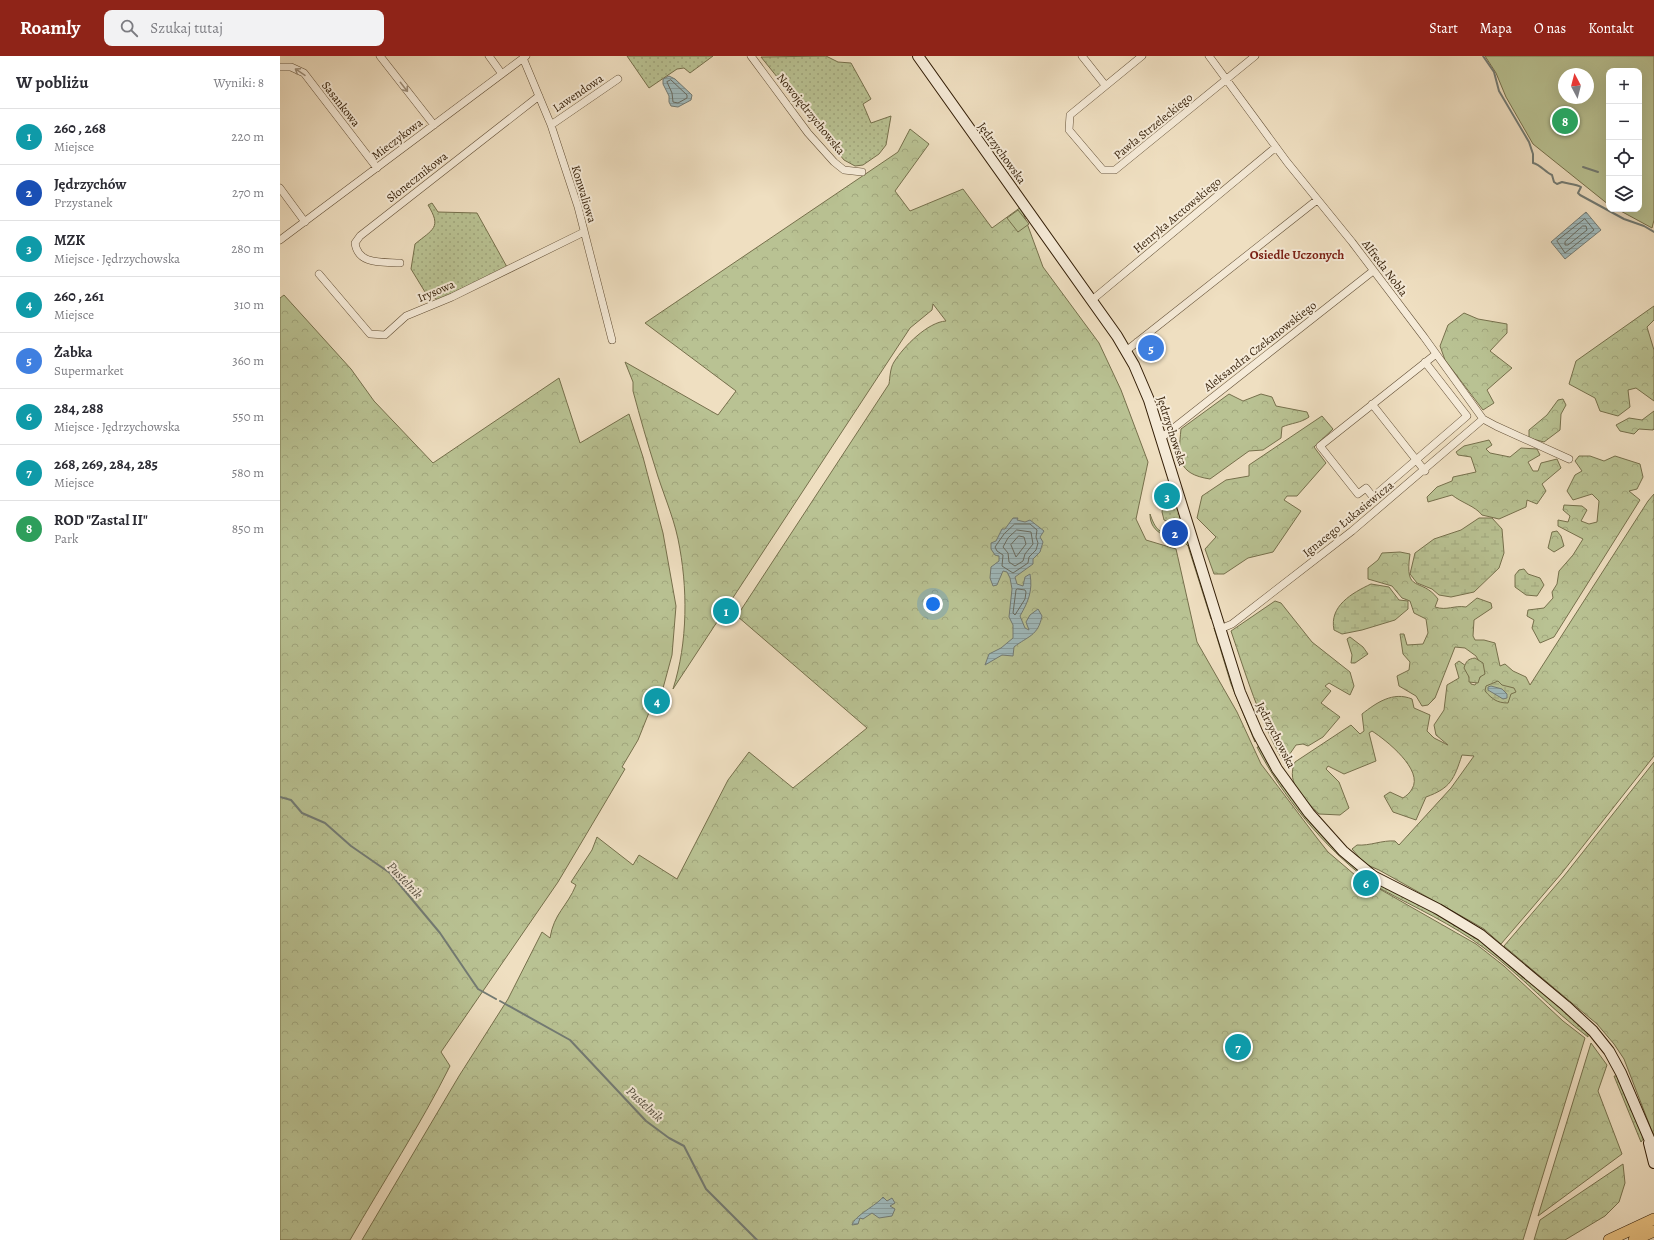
<!DOCTYPE html>
<html lang="pl">
<meta charset="utf-8">
<style>
body{margin:0;font-family:Alegreya,serif;background:#f2f2f3;color:#2b2b33}
.controls{position:absolute;right:12px;top:12px;display:grid;overflow:hidden;border-radius:8px;box-shadow:0 4px 16px #0002}
.controls button{width:36px;height:36px;display:grid;place-items:center;padding:0;border:0;border-bottom:1px solid #e1e1e2;background:#fff;color:#2b2b33;font:20px sans-serif}
.compass{position:absolute;left:1278px;top:12px;width:36px;height:36px;border-radius:50%;background:#fff;box-shadow:0 4px 16px #0002;rotate:353deg}
.you{position:absolute;left:653px;top:548px;width:14px;height:14px;margin:-10px;border:3px solid #fff;border-radius:50%;background:#1a73e8;box-shadow:0 0 0 6px #1a73e833}
.badge{display:grid;place-items:center;width:26px;height:26px;border-radius:50%;background:#8f2418;color:#fff;font-size:13px;font-weight:700}
.pin{position:absolute;translate:-50% -50%;border:2px solid #fff;box-shadow:0 1px 4px #0006}
.list{margin:0;padding:0;list-style:none}
h2{display:flex;justify-content:space-between;align-items:center;height:52px;margin:0;padding:0 16px;font-size:17px}
h2 small{font-size:13px;font-weight:400;color:#7c7c81}
.list li{display:grid;grid-template-columns:26px 1fr auto;gap:12px;align-items:center;box-sizing:border-box;height:56px;padding:0 16px;border-top:1px solid #e1e1e2}
.list b{display:block;font-size:15px;white-space:nowrap}
.list p{margin:0;font-size:13px;white-space:nowrap;color:#7c7c81}
.list em{font-size:13px;font-style:normal;color:#7c7c81}
.icon{flex:none;width:22px;height:22px;fill:none;stroke:currentColor;stroke-width:2;stroke-linecap:round;stroke-linejoin:round}
.map{position:relative;flex:none;width:1374px;height:1184px;overflow:hidden}
header{display:flex;align-items:center;gap:24px;box-sizing:border-box;height:56px;padding:0 20px;background:#8f2418;color:#fff}
header strong{font-size:19px}
nav{display:flex;gap:22px;margin-inline-start:auto;font-size:14px}
.search{width:280px;height:36px;background:#f2f2f3;display:flex;align-items:center;gap:10px;box-sizing:border-box;padding:0 14px;border-radius:8px;color:#7c7c81;font-size:15px}
main{display:flex}
aside{flex:1;background:#fff}
.map>svg:first-child{display:block}
.grass{fill:url(#grass-dots);stroke:#76704c}
.forest{fill:url(#forest-crowns);stroke:#76704c}
.wetland{fill:url(#wetland-marsh);stroke:#76704c}
.green{fill:#b9c293;stroke:#76704c;fill-rule:evenodd}
.water{fill:url(#water-rules);stroke:#737b74}
.lines{fill:none;stroke-linecap:round;stroke-linejoin:round}
.shore{stroke:#686c62;stroke-width:1}
.stream{stroke:#737b74;stroke-width:2}
.minor-casing{stroke:#614e35;stroke-width:8}
.secondary-casing{stroke:#321d06;stroke-width:12}
.primary-casing{stroke:#321d06;stroke-width:12}
.minor{stroke:#f5ead7;stroke-width:7}
.secondary{stroke:#f5ead7;stroke-width:10}
.primary{stroke:#e8c080;stroke-width:11}
.oneway{stroke:#9d8e79}
.labels{text-anchor:middle;dominant-baseline:central;stroke-width:4;stroke-linejoin:round;paint-order:stroke}
.street-label{font-size:12px;fill:#321d06;stroke:#f5ead7}
.neighbourhood-label{font-size:13px;font-weight:bold;fill:#7a1f14;stroke:#f5ead7}
.water-label{font-size:13px;font-style:italic;fill:#534c3d;stroke:#f5ead7}
</style>
<header>
<strong>Roamly</strong>
<div class="search"><svg class="icon" aria-label="search" viewBox="0 0 24 24"><circle cx="10" cy="10" r="6"/><path d="M15 15l6 6"/></svg>Szukaj tutaj</div>
<nav><a>Start</a><a>Mapa</a><a>O nas</a><a>Kontakt</a></nav>
</header>
<main>
<aside>
<h2>W pobliżu<small>Wyniki: 8</small></h2>
<ul class="list">
<li><span class="badge" style="background:#0f9aa8">1</span><div><b>260 , 268</b><p>Miejsce</p></div><em>220 m</em></li>
<li><span class="badge" style="background:#1a4fb4">2</span><div><b>Jędrzychów</b><p>Przystanek</p></div><em>270 m</em></li>
<li><span class="badge" style="background:#0f9aa8">3</span><div><b>MZK</b><p>Miejsce · Jędrzychowska</p></div><em>280 m</em></li>
<li><span class="badge" style="background:#0f9aa8">4</span><div><b>260 , 261</b><p>Miejsce</p></div><em>310 m</em></li>
<li><span class="badge" style="background:#3f7fe0">5</span><div><b>Żabka</b><p>Supermarket</p></div><em>360 m</em></li>
<li><span class="badge" style="background:#0f9aa8">6</span><div><b>284, 288</b><p>Miejsce · Jędrzychowska</p></div><em>550 m</em></li>
<li><span class="badge" style="background:#0f9aa8">7</span><div><b>268, 269, 284, 285</b><p>Miejsce</p></div><em>580 m</em></li>
<li><span class="badge" style="background:#2e9e5b">8</span><div><b>ROD &quot;Zastal II&quot;</b><p>Park</p></div><em>850 m</em></li>
</ul>
</aside>
<div class="map">
<svg width="1374" height="1184" viewBox="0 0 1374 1184">
<defs>
<pattern id="grass-dots" width="8" height="8" patternUnits="userSpaceOnUse"><rect width="8" height="8" fill="#b9c293"/><path d="M2 2h.1M6 6h.1" fill="none" stroke="#a0a67d" stroke-width="1.8" stroke-linecap="round"/></pattern>
<pattern id="forest-crowns" width="20" height="18" patternUnits="userSpaceOnUse"><rect width="20" height="18" fill="#b9c293"/><path d="M2 6a3 3 0 1 1 6 0M12 15a3 3 0 1 1 6 0" fill="none" stroke="#a0a67d"/></pattern>
<pattern id="wetland-marsh" width="20" height="14" patternUnits="userSpaceOnUse"><rect width="20" height="14" fill="#b9c293"/><path d="M1 5h8M5 5V1M11 12h8M15 12V8" fill="none" stroke="#a0a67d"/></pattern>
<pattern id="water-rules" width="6" height="5" patternUnits="userSpaceOnUse"><rect width="6" height="5" fill="#9fbabd"/><path d="M0 2.5h6" fill="none" stroke="#899fa1"/></pattern>
</defs>
<rect width="100%" height="100%" fill="#efdfc1"/>
<filter id="stains"><feTurbulence type="fractalNoise" baseFrequency=".005" numOctaves="4"/><feColorMatrix values="0 0 0 0 .2 0 0 0 0 .09 0 0 0 0 .02 0 0 0 .5 -.17"/></filter>
<radialGradient id="worn" r=".72"><stop offset=".6" stop-color="#630" stop-opacity="0"/><stop offset="1" stop-color="#630" stop-opacity=".3"/></radialGradient>
<path class="grass" d="M347,0h86l-23,17 -6,-5 -7,1 -28,19z
M546,0l12,6 13,1 20,36 -8,5 8,19 20,-7 -5,29 -7,9 -16,11 -8,1 -11,-6 -83,-103z
M152,147l6,9 39,1 30,54 -69,33 -13,-8 -14,-23 4,-25c18,-15 27,-16 13,-39z
M890,429l11,30 -2,4 -7,4 -8,-3 -2,-8 2,-10 5,1 2,-11 -5,-1z
M870,458c4,11 8,22 23,18l1,2 5,-2 8,4 27,82 -3,1 -23,-73 -3,-3c-15,-6 -35,-8 -35,-29z
M934,572l43,111 -2,3 -24,-58z
M977,691h4l105,128 2,5c-43,-31 -87,-86 -111,-133z
M1095,825l94,50 119,100v6c-37,-28 -67,-62 -104,-89 -32,-24 -68,-40 -103,-59l-8,-5z
M1334,1020h5l25,62 -3,4z"/>
<path class="forest" d="M630,73l19,15 -34,47 15,20 53,-22 29,39 29,-21 22,60 56,76 22,47 27,72 -12,57 10,21 30,9 21,93 40,70 24,52 56,74 11,14 27,23 121,69 28,22 59,55 22,17 -62,202h-1161l97,-164 49,-77 34,-67 8,6c4,-25 17,-31 26,-53l-5,-3 21,-32 5,-13 36,28 6,-10 38,24 51,-99 21,-28 44,36 74,-60 -130,-112 152,-232c1,-6 1,-16 5,-22 10,-16 34,-40 52,-41l-13,-17 -1,6 -22,18 -237,361c15,-47 15,-102 5,-150 -5,-24 -16,-48 -23,-72 -8,-25 -15,-50 -22,-76v-9l-8,-20 93,53 18,-24 -91,-68 253,-171z
M4,239l67,74 23,32 59,62 126,-85 21,65 49,-29 14,43 20,76 13,73 -4,49 -13,48 -9,7 -12,30 -16,27 3,2 -67,113 -117,170 9,14c-30,60 -67,116 -100,174h-70v-942z
M1374,250v14l-7,7 7,23v51l-18,-13 -8,2 2,17 -12,9 -18,-5 -5,-13 -26,-14 7,-23z
M1184,257l14,6 29,5v9l-17,18 22,17 -25,22 7,13 -11,7 -38,-50 -5,-14 8,-21z
M949,338l14,7 18,-7 11,3 4,9 31,6 2,5c-8,6 -18,6 -27,10l-1,11 -18,12 -14,1 -39,28c-33,-5 -32,-21 -29,-50z
M1283,343l3,6 -5,9 -1,16 -16,12 -15,-4v-8l18,-15 11,-15z
M1374,355v18l-1,1 -14,-1 -5,5 -14,-3 -4,-6 13,-7 13,2z
M1042,360l11,13 -19,18 12,16 -29,33h-10l-3,4 17,11 -28,41 -25,6 -24,16h-10l-9,-25 11,-12 -19,-19 5,-22 24,-16 23,-4v-11z
M1209,384l3,5 -6,4 4,4 20,4 11,-9 16,1 3,6 -12,7 5,9h5l3,-8 16,-4 4,9 -19,16 4,7 -9,13 -10,-4 -1,7 -27,12 -17,-4c-7,-9 -20,-12 -30,-20l-24,7 -1,-5 10,-10 15,-6 1,-4 23,-5 -5,-15 -13,-2 -2,-3 8,-6z
M1299,400h11l14,5 11,-5 25,8 3,13 -6,12 -8,2 11,9 -86,137 -14,6 -8,-15 2,-8 -7,-4 1,-6 16,-2 9,-10 -1,-6 5,-8 2,-13 14,-16 10,-16 -25,-13v-6l10,2 2,-6 -7,-6 1,-5 18,1 5,4 -6,11 8,3 8,-2 2,-21 -7,-7 -19,6 -6,-9 8,-16 7,-4 -7,-10z
M1374,438v262l-93,118 -60,70 -17,-15 -12,-7 -93,-52 -14,-6 -13,-15 5,-4c13,1 25,-5 38,-4l4,4 52,-57 23,-32 -12,-1c-8,24 -11,33 -36,42l-10,23 -23,-8 -9,-16 6,-4 13,6c3,-2 7,-5 9,-9 12,-19 -26,-49 -40,-58l-3,2 7,28 -32,13 -16,-8 -2,3 13,13 10,26 -9,7 -21,-1c-14,-15 -34,-30 -24,-52l56,-37 9,9 4,-3 -2,-17c14,-11 31,-23 50,-15l2,9 16,7 -3,16 7,7 14,7 -12,-10 -2,-10 10,-15 3,-25 12,-7 -4,-14 4,-3 7,5 5,18 4,1 7,-11v-7l-6,-11 -11,-8 -10,-1 -20,51 -7,7 -6,1 -6,-10 -17,-10 -2,-10 12,-6 1,-8 -7,-8 -3,-20h4l3,11 16,-1 5,-11 -2,-14 -12,-6 -4,-12 -8,-3 -10,-12 -24,-7v-11l10,-8 4,-7 18,-1 10,2c-6,41 11,22 28,45l-3,8c12,4 19,-2 31,0l11,-9 14,5 1,5 -18,12 -1,16 2,4h9l11,3 5,23 5,-2 8,7 13,6 4,8 118,-184z
M1277,475l4,5 3,10 -10,6 -6,-4 4,-16z
M995,545l6,2 31,39 38,30 4,14 -4,9 -21,-12 -4,3 6,5 -10,12 19,14 -17,20 -15,9 -5,-2 -7,1 -9,13 -5,1c-23,-40 -36,-84 -51,-128z
M1070,581l13,10 5,7 -13,9h-4l1,-8 -5,-16z
M1374,706v372h-1l-29,-75 -10,-15 -17,-20 -93,-78 60,-70z
M1311,987l16,22 -9,26 24,63 -84,62z
M1343,1108l2,19 -6,19 -14,14 -40,24h-31l6,-20z"/>
<path class="wetland" d="M1199,462h13l10,11 2,24 -5,15 -25,24 -23,5 -12,-2 -7,-6 -15,-6 -7,-9 5,-21 19,-14 27,-9z
M1244,513l4,5 12,4 4,7 -7,11 -11,-1 -11,-8v-12l4,-5z
M1091,528l18,3 10,13 9,1v8l-13,11 -33,10 -20,4 -8,-4c-5,-24 18,-37 37,-46z
M1195,602l8,5 2,11 -5,3 -2,6 -9,-1v-5l-5,-9c2,-7 4,-9 11,-10z
M1218,625l4,4 12,3 2,4 -5,2 -3,9c-11,0 -16,-4 -23,-12l1,-5z"/>
<path class="green" d="M1205,0h169v164l-2,8 -35,-19h22v-138h-30v134l-76,-61 -27,-47 -10,-24zM1284,18h24v24h-24z
M738,154l11,14 -11,8 -11,-14z"/>
<path class="water" d="M389,20l6,3 17,16 -1,5 -13,7 -7,-1 -2,-4v-6l-6,-12v-5z
M1306,156l15,18 -36,29 -14,-17z
M733,462h5l-1,2 8,2 5,-2 14,11 -4,6 3,5 -3,10 -7,7v5l-18,13 2,7 6,2 2,-9 5,-3c3,17 -2,28 -10,42l5,12 4,2 -3,-8 4,-7 8,-6 4,7c-4,20 -14,20 -28,31l-1,9 -11,-1 -17,10 4,-11 12,-6 12,-10v-13l-4,-8 3,-28 -2,-11 -3,-6 -4,-1 -6,14 -4,1 -3,-8 1,-11 8,-6v-5l-4,-1 -4,-6v-6l5,-2 6,-12h3z
M1211,630l11,3 5,5v4l-4,1 -15,-9v-3z
M603,1141l4,4 5,-3 3,5 -5,3 5,3 -3,7 -13,2 -7,-5 -9,6 -3,-1 -2,6 -6,1c2,-9 25,-20 31,-28z"/>
<g class="lines">
<path class="shore" d="M391,24l16,15v3l-9,5 -5,-1 -1,-9 -5,-11z
M1305,163l9,11 -29,23 -8,-12z
M1303,170h3l1,4 -19,15h-3v-3z
M735,468h15l7,6 -1,7 2,6 -2,7 -7,7 -1,6 -15,10 -11,-7 1,-11 -6,-4 -2,-4 9,-13z
M737,474l14,2 2,12 -8,10 -2,7 -8,5 -6,-4 -1,-9 -5,-6 5,-9z
M739,480l5,1 2,7 -10,13 -5,-12z
M738,533l7,1 1,2 -1,7 -10,16 -2,-2 3,-23z"/>
<path class="stream" d="M1203,0l11,16 5,19 30,51 4,12v9c8,2 12,9 19,12l2,7 3,2 5,-2c6,2 14,2 19,5l-3,6 2,2 44,24 20,7 10,6
M1303,111l15,5
M0,741l11,3 11,13 23,10 26,23 39,27 50,60 38,56 18,10
M220,945l70,39 76,81 23,17 15,8 22,43 51,51"/>
<defs>
<path id="minor" d="M100,0l54,69
M209,0l13,18
M471,0l57,77 26,29 10,8 18,2
M802,0l23,29
M862,0l-72,59 -1,15 34,40h12l140,-114
M929,0l78,106 65,80 72,95 59,82 13,7 73,33
M243,2l28,67 27,82 34,133
M0,11h11l13,6 73,95
M271,69l67,-46
M0,132l25,34
M0,184l246,-184
M120,207c-18,-1 -42,2 -45,-20l5,-7 179,-140
M39,218l51,60 15,1 21,-19 46,-19 132,-65
M812,244l184,-153
M857,286l7,9
M846,295l191,-151
M1145,306l42,54 -94,81 -7,-9 -8,6 -38,-48 116,-92
M1092,348l53,67
M881,382l212,-167
M940,573l12,-5 120,-93 131,-112"/>
<path id="secondary" d="M638,0l199,280 17,29 15,35 91,292 18,42 19,35 32,44 34,38 30,25 65,33 43,26 85,71 27,25 16,20 12,22 33,77
M1369,1087l5,20"/>
<path id="primary" d="M1329,1184l45,-21
M1354,1184l20,-9"/>
</defs>
<use href="#minor" class="minor-casing"/>
<use href="#secondary" class="secondary-casing"/>
<use href="#primary" class="primary-casing"/>
<use href="#minor" class="minor"/>
<use href="#secondary" class="secondary"/>
<use href="#primary" class="primary"/>
</g>
<defs><path id="oneway-shaft" d="M-6 0H5M1.5-3L5.5 0L1.5 3" fill="none" stroke-width="1.6" stroke-linecap="round" stroke-linejoin="round"/></defs>
<g class="oneway">
<use href="#oneway-shaft" transform="translate(20 16) rotate(-146)"/>
<use href="#oneway-shaft" transform="translate(124 31) rotate(52)"/>
</g>
<g class="labels">
<g class="street-label">
<text transform="translate(298 37) rotate(-34)">Lawendowa</text>
<text transform="translate(61 48) rotate(52)">Sasankowa</text>
<text transform="translate(531 58) rotate(51)">Nowojędrzychowska</text>
<text transform="translate(873 70) rotate(-39)">Pawła Strzeleckiego</text>
<text transform="translate(117 83) rotate(-37)">Mieczykowa</text>
<text transform="translate(722 97) rotate(54)">Jędrzychowska</text>
<text transform="translate(137 121) rotate(-38)">Słonecznikowa</text>
<text transform="translate(304 138) rotate(73)">Konwaliowa</text>
<text transform="translate(897 159) rotate(-40)">Henryka Arctowskiego</text>
<text transform="translate(1105 212) rotate(53)">Alfreda Nobla</text>
<text transform="translate(156 235) rotate(-23)">Irysowa</text>
<text transform="translate(980 290) rotate(-38)">Aleksandra Czekanowskiego</text>
<text transform="translate(892 375) rotate(72)">Jędrzychowska</text>
<text transform="translate(1068 463) rotate(-39)">Ignacego Łukasiewicza</text>
<text transform="translate(996 679) rotate(63)">Jędrzychowska</text>
</g>
<g class="neighbourhood-label">
<text x="1017" y="198">Osiedle Uczonych</text>
</g>
<g class="water-label">
<text transform="translate(125 824) rotate(47)">Pustelnik</text>
<text transform="translate(365 1048) rotate(43)">Pustelnik</text>
</g>
</g>
<rect width="100%" height="100%" filter="url(#stains)"/>
<rect width="100%" height="100%" fill="url(#worn)"/>
</svg>
<div class="controls">
<button>+</button>
<button>−</button>
<button><svg class="icon" aria-label="locate" viewBox="0 0 24 24"><circle cx="12" cy="12" r="6"/><path d="M12 2v4M12 18v4M2 12h4M18 12h4"/></svg></button>
<button><svg class="icon" aria-label="layers" viewBox="0 0 24 24"><path d="M12 4l9 5-9 5-9-5zM3 14l9 5 9-5"/></svg></button>
</div>
<svg class="compass" viewBox="-18 -18 36 36"><path d="M0-13l5 13h-10z" fill="#e53935"/><path d="M0 13l5-13h-10z" fill="#7c7c81"/></svg>
<div class="you"></div>
<div class="pin badge" style="left:446px;top:555px;background:#0f9aa8">1</div>
<div class="pin badge" style="left:895px;top:477px;background:#1a4fb4">2</div>
<div class="pin badge" style="left:887px;top:440px;background:#0f9aa8">3</div>
<div class="pin badge" style="left:377px;top:645px;background:#0f9aa8">4</div>
<div class="pin badge" style="left:871px;top:292px;background:#3f7fe0">5</div>
<div class="pin badge" style="left:1086px;top:827px;background:#0f9aa8">6</div>
<div class="pin badge" style="left:958px;top:991px;background:#0f9aa8">7</div>
<div class="pin badge" style="left:1285px;top:65px;background:#2e9e5b">8</div>
</div>
</main>
